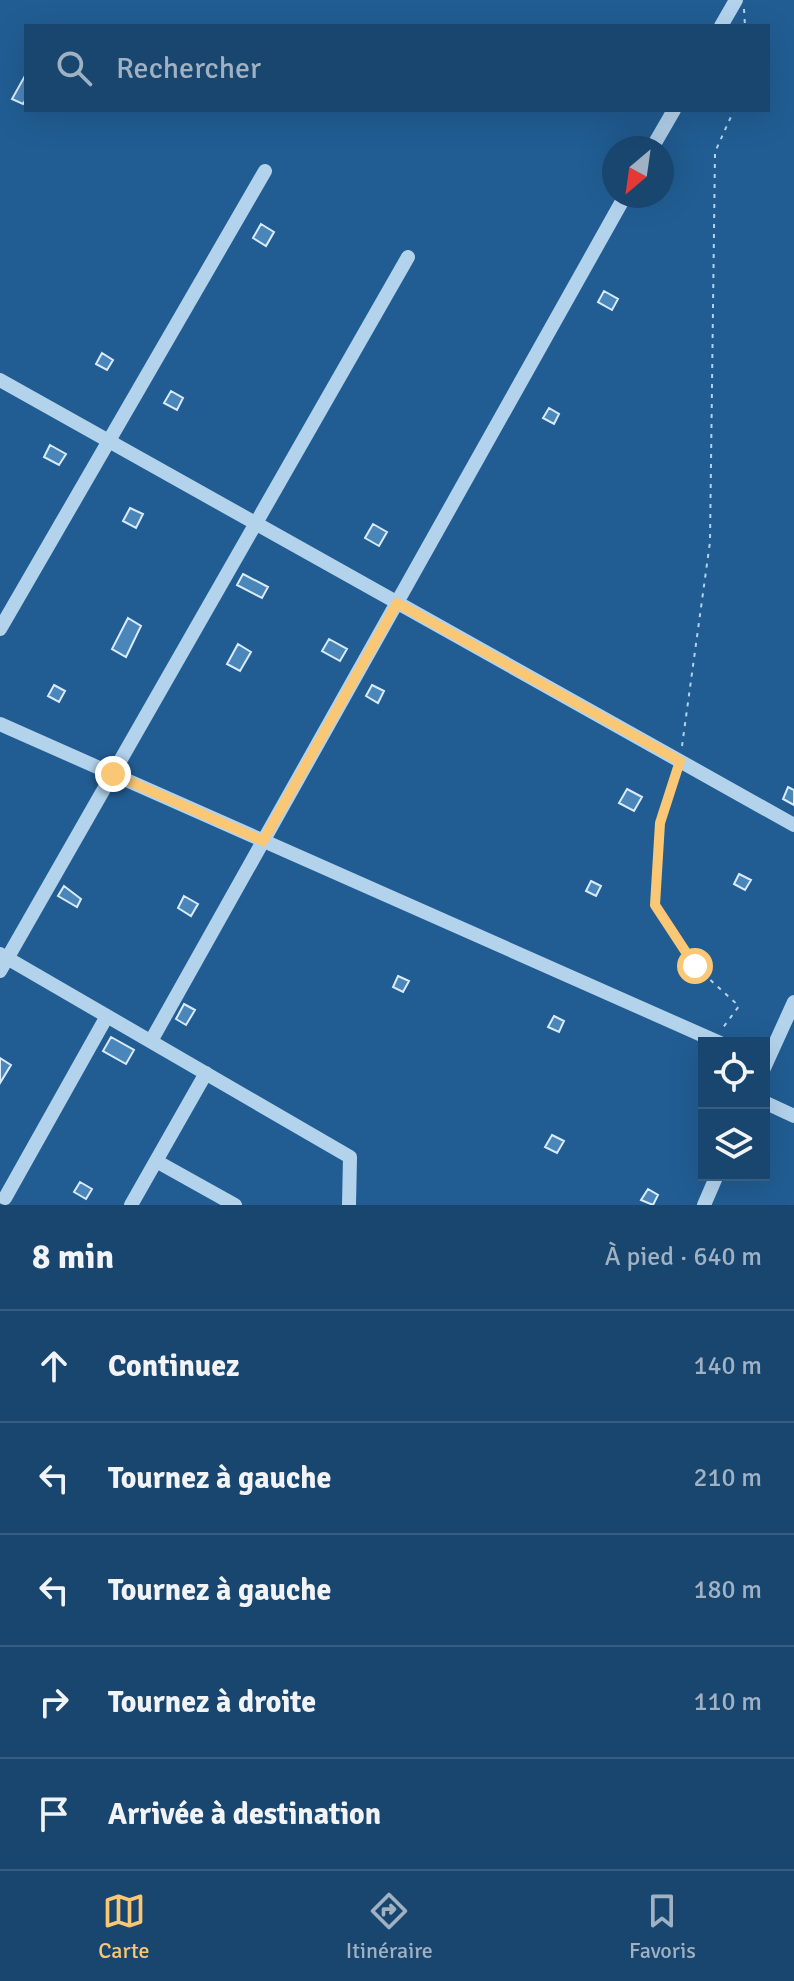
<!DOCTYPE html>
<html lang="fr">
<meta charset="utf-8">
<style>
body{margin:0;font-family:Signika,sans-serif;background:#224d73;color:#f1f3f6}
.controls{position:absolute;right:24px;bottom:24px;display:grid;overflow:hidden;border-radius:0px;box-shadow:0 8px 32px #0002}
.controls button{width:72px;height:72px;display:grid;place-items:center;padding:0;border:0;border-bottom:2px solid #375e81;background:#19466e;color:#f1f3f6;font:40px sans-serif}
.compass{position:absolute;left:602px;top:136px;width:72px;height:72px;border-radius:50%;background:#19466e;box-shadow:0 8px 32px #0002;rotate:209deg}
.stop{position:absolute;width:24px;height:24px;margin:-18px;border:6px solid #fac774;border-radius:50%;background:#fff}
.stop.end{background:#fac774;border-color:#fff;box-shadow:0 2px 8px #0008}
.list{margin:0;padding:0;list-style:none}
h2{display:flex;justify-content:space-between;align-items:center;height:104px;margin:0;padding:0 32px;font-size:34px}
h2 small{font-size:26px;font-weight:400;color:#9fb1c2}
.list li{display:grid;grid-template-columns:52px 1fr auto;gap:24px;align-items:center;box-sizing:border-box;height:112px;padding:0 32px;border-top:2px solid #375e81}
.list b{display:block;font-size:30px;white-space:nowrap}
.list em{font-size:26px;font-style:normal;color:#9fb1c2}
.icon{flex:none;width:44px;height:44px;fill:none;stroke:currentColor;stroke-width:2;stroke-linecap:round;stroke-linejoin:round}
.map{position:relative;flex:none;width:794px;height:1205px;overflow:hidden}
.search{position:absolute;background:#19466e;box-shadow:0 8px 32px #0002;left:24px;right:24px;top:24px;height:88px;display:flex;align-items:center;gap:20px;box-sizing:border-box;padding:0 28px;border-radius:0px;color:#9fb1c2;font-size:30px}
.sheet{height:664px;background:#19466e}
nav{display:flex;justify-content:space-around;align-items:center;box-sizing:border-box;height:112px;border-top:2px solid #375e81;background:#19466e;font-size:22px;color:#9fb1c2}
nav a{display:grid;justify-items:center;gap:4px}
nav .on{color:#fac774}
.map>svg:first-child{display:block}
.building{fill:#4a86b9;stroke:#d9ebfa;stroke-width:2}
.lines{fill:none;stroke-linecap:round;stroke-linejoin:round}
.path{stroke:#b3d3ed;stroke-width:2;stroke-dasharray:4 6;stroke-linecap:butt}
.minor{stroke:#b3d3ed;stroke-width:14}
.route{stroke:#fac774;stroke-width:10}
</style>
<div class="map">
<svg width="794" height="1205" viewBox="0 0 794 1205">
<rect width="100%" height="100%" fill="#215d93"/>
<path class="building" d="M26,74v25l-3,5 -11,-5z
M261,224l13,8 -8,14 -13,-8z
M604,291l14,8 -6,11 -14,-8z
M102,353l11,7 -6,10 -11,-6z
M171,391l12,7 -6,12 -13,-7z
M549,408l10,6 -5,10 -11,-6z
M50,445l16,9 -7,11 -15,-8z
M130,508l13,6 -7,14 -13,-7z
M373,524l14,8 -8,14 -14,-8z
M243,574l25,13 -6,11 -25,-13z
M128,618l13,8 -15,31 -14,-8z
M329,639l18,10 -7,12 -18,-10z
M238,644l13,8 -11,19 -13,-7z
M54,685l11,6 -6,11 -11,-6z
M372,685l12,6 -6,12 -12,-7z
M788,787l6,3v15l-11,-6z
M627,789l15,8 -8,14 -15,-8z
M739,874l12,6 -6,10 -11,-6z
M591,881l10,5 -5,10 -10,-5z
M64,886l17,13 -4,8 -19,-11z
M184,896l14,8 -7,12 -13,-8z
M398,976l11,5 -6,11 -10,-5z
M184,1004l11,6 -9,15 -10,-6z
M554,1016l10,5 -5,11 -11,-5z
M111,1037l23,13 -8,14 -23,-13z
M0,1058l11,7 -11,18z
M552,1135l12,6 -7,12 -12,-6z
M80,1182l12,7 -6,10 -12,-7z
M648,1189l10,6 -5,10 -12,-5z"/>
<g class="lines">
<path class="path" d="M744,9l1,17
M682,746l28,-204 5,-390 19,-42
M678,772l-18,51 -5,82 40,61 44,40 -17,23"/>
<path class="minor" d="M721,26l15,-26
M652,148l22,-38
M0,380l794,445
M0,629l265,-458
M0,724l720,319
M0,954l350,203 -1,48
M0,971l408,-714
M151,1041l474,-845
M764,1068l30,-66
M764,1102l30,14
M156,1161l79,44
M5,1198l102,-182
M131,1205l75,-132
M704,1205l13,-30"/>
</g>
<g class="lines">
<path class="route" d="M113,774l150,67 134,-238 283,158 -20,62 -5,82 40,61"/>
</g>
</svg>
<div class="controls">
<button><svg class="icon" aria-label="locate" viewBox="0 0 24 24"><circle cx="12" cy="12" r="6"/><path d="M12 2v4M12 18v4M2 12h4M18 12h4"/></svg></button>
<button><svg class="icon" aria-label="layers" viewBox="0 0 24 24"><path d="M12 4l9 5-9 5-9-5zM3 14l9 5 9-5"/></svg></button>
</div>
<svg class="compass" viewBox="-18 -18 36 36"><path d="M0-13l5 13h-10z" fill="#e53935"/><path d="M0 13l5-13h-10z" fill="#9fb1c2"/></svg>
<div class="stop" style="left:695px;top:966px"></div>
<div class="stop end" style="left:113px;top:774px"></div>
<div class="search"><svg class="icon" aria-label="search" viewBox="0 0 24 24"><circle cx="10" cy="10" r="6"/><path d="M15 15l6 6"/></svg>Rechercher</div>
</div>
<section class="sheet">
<h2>8 min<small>À pied · 640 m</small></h2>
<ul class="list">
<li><svg class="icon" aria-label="ahead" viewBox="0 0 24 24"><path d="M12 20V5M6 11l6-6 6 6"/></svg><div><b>Continuez</b></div><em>140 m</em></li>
<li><svg class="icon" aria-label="left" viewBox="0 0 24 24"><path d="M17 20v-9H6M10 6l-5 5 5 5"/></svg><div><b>Tournez à gauche</b></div><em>210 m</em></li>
<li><svg class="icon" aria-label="left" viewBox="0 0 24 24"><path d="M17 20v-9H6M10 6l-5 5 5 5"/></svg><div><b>Tournez à gauche</b></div><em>180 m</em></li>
<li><svg class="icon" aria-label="right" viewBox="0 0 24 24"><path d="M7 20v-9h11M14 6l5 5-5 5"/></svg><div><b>Tournez à droite</b></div><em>110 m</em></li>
<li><svg class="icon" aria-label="arrive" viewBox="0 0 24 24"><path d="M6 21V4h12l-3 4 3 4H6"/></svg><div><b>Arrivée à destination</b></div></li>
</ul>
</section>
<nav>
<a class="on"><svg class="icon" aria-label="map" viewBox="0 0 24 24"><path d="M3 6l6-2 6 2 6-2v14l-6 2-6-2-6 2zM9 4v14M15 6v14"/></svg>Carte</a>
<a><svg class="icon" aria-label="directions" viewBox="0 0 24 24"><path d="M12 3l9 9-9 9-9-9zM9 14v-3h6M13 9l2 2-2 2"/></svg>Itinéraire</a>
<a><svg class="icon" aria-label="saved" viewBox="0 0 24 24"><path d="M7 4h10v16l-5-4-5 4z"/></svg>Favoris</a>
</nav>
